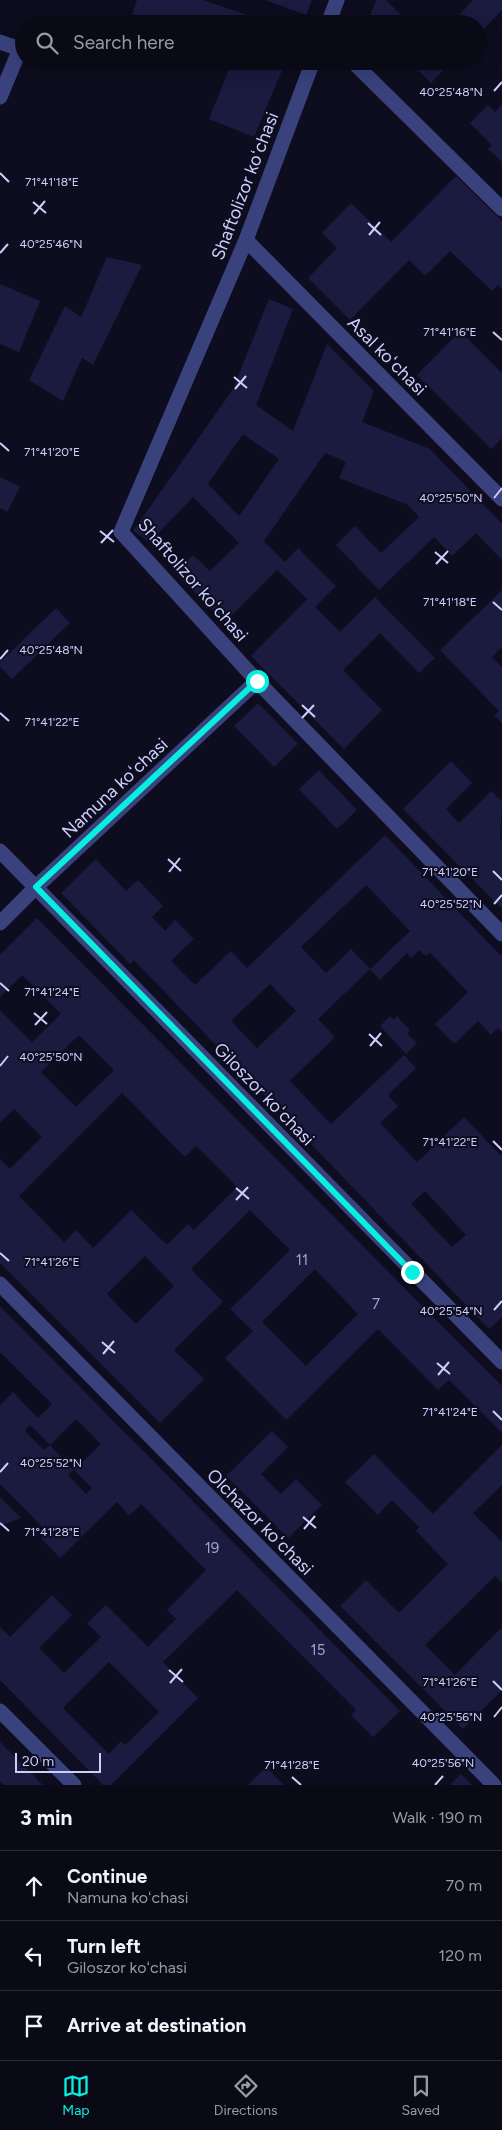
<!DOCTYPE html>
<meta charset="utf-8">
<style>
body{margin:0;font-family:Figtree,sans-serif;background:#131320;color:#f1f3f6}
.scale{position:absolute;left:15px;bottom:12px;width:86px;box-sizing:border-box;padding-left:5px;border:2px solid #cccffd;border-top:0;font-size:14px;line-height:18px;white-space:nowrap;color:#cccffd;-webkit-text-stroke:4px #0d0d1f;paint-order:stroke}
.stop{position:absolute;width:15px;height:15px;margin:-11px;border:4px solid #08eedf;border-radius:50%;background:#fff}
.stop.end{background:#08eedf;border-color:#fff;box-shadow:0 1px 5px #0008}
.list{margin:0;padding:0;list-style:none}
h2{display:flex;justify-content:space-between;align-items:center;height:65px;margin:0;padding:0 20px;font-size:21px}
h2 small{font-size:16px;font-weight:400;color:#999aa1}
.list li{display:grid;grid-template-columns:32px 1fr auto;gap:15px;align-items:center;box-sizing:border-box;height:70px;padding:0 20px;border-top:1px solid #2a2b36}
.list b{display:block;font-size:19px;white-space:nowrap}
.list p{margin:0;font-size:16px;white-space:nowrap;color:#999aa1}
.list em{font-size:16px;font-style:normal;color:#999aa1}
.icon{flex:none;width:28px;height:28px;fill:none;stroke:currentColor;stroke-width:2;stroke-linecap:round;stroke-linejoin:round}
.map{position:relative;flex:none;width:502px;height:1785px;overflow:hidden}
.search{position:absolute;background:#0a0a17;box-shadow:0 5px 20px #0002;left:15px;right:15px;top:15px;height:55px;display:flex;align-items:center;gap:12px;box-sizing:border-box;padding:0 18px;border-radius:28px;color:#999aa1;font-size:19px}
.sheet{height:275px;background:#0a0a17}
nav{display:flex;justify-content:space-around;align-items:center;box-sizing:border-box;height:70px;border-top:1px solid #2a2b36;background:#0a0a17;font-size:14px;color:#999aa1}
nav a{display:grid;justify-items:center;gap:2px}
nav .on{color:#08eedf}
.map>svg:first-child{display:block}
.building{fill:#1b1a3f;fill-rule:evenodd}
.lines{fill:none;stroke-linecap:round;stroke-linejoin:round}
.minor{stroke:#39427c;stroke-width:15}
.route{stroke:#08eedf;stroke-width:6}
.ticks{fill:none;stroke:#cccffd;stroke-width:2}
.labels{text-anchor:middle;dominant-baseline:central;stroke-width:4;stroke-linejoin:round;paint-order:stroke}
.number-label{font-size:15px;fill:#a0a2ce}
.street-label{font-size:18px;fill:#cccffd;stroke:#0d0d1f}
.ticks-label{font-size:12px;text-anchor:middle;fill:#cccffd;stroke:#0d0d1f;stroke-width:4;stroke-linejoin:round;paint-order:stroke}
</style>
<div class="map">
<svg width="502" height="1785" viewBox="0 0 502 1785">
<rect width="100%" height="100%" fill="#0d0d1f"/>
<path class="building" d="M137,0h66l47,16 1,-2 23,10h-114l-28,-10z
M265,0h47l-6,15z
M376,0h10l24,24h-39l-3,-3z
M473,0h29v10l-24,25v-11h-28z
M232,61h54l-32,76 -45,-18z
M409,61h43l-21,22z
M502,104v58l-14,-13 4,-4 -22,-22 18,-18 7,7z
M456,176l46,45v68l-4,-4 -6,6 -42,-40 -25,25 -16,-16 -59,60 -42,-42 29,-30 -15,-15 29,-30 40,39z
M107,257l35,8 -49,100 -11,-7 -19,43 -34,-21 36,-74 16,11z
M0,284l40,17 -21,51 -19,-8z
M269,299l24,10 -37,96 37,26 34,-87 47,47 -12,31 68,27 72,75v36l-26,-27 -24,23 -18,-19 -55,53 -43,-45 19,-19 26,27 38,-36 -11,-12 -69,-27 7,-16 -21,-9 -61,88 21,21 13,-14 38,38 -21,21 25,25 35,-35 60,61 -16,15 -39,-40 -37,37 39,40 -38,39 -93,-93 56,-57 -30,-29 -52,52 -50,-50 18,-17 17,16 29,-28 -46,-46 -43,45 -17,-11 100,-142zM243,434l36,25 -40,57 -31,-32z
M460,331l42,42v65l-11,11 -74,-74z
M0,477l20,10 -13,25 -7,-4z
M502,590v57l-10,10 10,10v56l-8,-8 5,-4 -59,-61z
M56,608l14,15 -58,56 -12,-12v-5z
M258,703l40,41 -24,23 -40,-41z
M451,761l21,22 -26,26 13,14 32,-32 11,10 -2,38 2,1v69l-99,-100z
M319,770l38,40 -20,19 -38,-40z
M385,835l117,122v75l-4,-4 -7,7 -13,-14 -24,23 -19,-20 33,-32 -38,-39 -4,3 -7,-6 -8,8 -4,-5 -27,27 -10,-11 -52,50 17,18 -45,44 41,43 73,-69 12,13 -28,27 10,11 -18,17 37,39 47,-45 38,40v160l-13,12 -355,-369 -4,4 -69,-71 35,-34 30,32 12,-11 25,26 -11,11 13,14 10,-11 19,19 -23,22 24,24 36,-34 16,17zM366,885l44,46 -40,38 -19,-20 -25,24 -25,-26zM270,984l26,27 -39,37 -26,-27zM425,1191l41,44 -14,12 -41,-43z
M37,918l465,468v47l-53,-53 -11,10 -60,-61 -92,91 -61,-62 28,-27 -23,-22 60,-59 -40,-40 -59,59 32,33 -49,48 30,29 -44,44 -160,-160v-104l10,10 32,-32 -28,-28 -14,14v-113l32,32 29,-28 -39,-39 -22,22v-42zM79,1035l35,35 -38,37 -35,-35zM122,1093l63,64 11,-11 41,41 -43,43 -6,-6 -21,21 -36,-35 -38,38 -17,-18 -12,12 -45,-46zM145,1256l29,30 -38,38 -29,-30zM315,1269l43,45 -52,52 -44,-44z
M390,1016l4,4 3,-4 13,14 -3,4 10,9 -11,11 -26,-28z
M0,1306l400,405 -27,26 -22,-22 5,-5 -119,-120 -74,72 35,36 -87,87h-8l-103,-105v-53l10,10 42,-42 20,20 -33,33 25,25 37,-36 -14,-14 19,-18 42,42 28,-28 -9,-9 39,-40 -65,-66 -12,12 -12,-14 -57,56 -19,-20 6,-6 -47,-48v-79l13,-13 25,26 14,-14 -52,-52zM76,1419l25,25 -27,26 18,18 -6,6 -18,-19 6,-5 -24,-25zM30,1425l20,20 -6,5 -19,-19zM109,1662l50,50 -34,33 -4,-4 -12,13 -46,-46z
M272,1431l16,16 -27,27 20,20 15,-15 26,26 -34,33 -62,-62z
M502,1445v40l-29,28 29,29v41l-7,-7 -70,69 30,30 47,-48v63l-39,39 -123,-123 26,-26 33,33 49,-49 -32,-33 3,-4 -27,-27 -14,15 -33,-33 29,-28 59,60z
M0,1497l21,21 -21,8z
M0,1742l43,43h-39l-4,-4z
M266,1767l18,18h-36z
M461,1774l11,11h-22z"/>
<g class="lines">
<path class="minor" d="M328,24l9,-24
M0,42l20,7 -20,48
M313,61l-67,179 -125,292 136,149 245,253
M352,61l150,148
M246,240l256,259
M0,851l502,511
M0,923l36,-36 221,-206
M0,1284l494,501
M0,1711l74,74"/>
</g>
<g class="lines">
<path class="route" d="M257,681l-221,206 376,385"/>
</g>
<path class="ticks" d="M494,91l8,-9M0,173l9,9M33,202l13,11M34,214l11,-13M368,223l13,12M369,235l11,-13M0,253l8,-9M493,332l9,8M234,377l13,11M235,389l11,-13M0,443l9,8M494,498l8,-10M100,531l14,11M101,543l12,-13M435,552l13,11M436,564l12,-13M493,602l9,8M0,659l8,-9M302,705l13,12M0,713l9,8M302,718l12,-13M168,859l13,12M493,871l9,9M169,872l11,-14M494,904l8,-9M0,983l9,8M34,1013l13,11M35,1025l12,-13M369,1034l13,12M370,1046l11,-13M0,1066l8,-10M493,1141l9,9M236,1188l13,11M236,1200l12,-13M0,1253l9,8M494,1310l8,-9M102,1342l13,11M103,1354l11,-13M437,1363l13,11M438,1375l11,-13M493,1411l9,9M0,1472l8,-9M303,1517l13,11M0,1523l9,8M304,1529l11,-13M169,1670l14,12M493,1681l9,9M170,1683l12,-14M494,1717l8,-10M292,1777l9,8M435,1785l8,-9"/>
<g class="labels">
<g class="number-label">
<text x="302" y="1260">11</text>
<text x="376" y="1304">7</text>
<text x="212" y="1548">19</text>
<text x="318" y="1650">15</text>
</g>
<g class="street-label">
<text transform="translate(245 186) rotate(-69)">Shaftolizor koʻchasi</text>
<text transform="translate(387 356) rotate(45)">Asal koʻchasi</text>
<text transform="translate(193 580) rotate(49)">Shaftolizor koʻchasi</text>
<text transform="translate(115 788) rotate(-43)">Namuna koʻchasi</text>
<text transform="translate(264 1094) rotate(46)">Giloszor koʻchasi</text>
<text transform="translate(260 1522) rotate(45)">Olchazor koʻchasi</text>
</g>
</g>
<g class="ticks-label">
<text x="451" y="96">40°25'48"N</text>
<text x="52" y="186">71°41'18"E</text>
<text x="51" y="248">40°25'46"N</text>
<text x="450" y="336">71°41'16"E</text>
<text x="52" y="456">71°41'20"E</text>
<text x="451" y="502">40°25'50"N</text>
<text x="450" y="606">71°41'18"E</text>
<text x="51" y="654">40°25'48"N</text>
<text x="52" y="726">71°41'22"E</text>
<text x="450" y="876">71°41'20"E</text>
<text x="451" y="908">40°25'52"N</text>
<text x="52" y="996">71°41'24"E</text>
<text x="51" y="1061">40°25'50"N</text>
<text x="450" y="1146">71°41'22"E</text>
<text x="52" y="1266">71°41'26"E</text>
<text x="451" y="1315">40°25'54"N</text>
<text x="450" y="1416">71°41'24"E</text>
<text x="51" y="1467">40°25'52"N</text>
<text x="52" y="1536">71°41'28"E</text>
<text x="450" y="1686">71°41'26"E</text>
<text x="451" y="1721">40°25'56"N</text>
<text x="443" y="1767">40°25'56"N</text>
<text x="292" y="1769">71°41'28"E</text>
</g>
</svg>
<div class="scale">20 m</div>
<div class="stop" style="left:257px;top:681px"></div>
<div class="stop end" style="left:412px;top:1272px"></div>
<div class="search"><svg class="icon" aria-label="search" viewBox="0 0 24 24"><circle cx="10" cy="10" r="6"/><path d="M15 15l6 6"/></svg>Search here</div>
</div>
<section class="sheet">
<h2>3 min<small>Walk · 190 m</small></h2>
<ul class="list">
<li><svg class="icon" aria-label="ahead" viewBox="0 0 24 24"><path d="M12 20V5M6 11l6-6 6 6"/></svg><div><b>Continue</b><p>Namuna koʻchasi</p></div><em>70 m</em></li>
<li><svg class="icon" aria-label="left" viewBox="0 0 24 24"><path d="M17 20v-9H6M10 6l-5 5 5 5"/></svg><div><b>Turn left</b><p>Giloszor koʻchasi</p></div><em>120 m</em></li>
<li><svg class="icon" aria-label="arrive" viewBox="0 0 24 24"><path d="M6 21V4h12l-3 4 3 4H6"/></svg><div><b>Arrive at destination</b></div></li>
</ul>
</section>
<nav>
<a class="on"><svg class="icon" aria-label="map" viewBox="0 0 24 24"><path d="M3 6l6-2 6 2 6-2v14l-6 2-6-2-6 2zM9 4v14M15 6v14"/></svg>Map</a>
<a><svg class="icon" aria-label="directions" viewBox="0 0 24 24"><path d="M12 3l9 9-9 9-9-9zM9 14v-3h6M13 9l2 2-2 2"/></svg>Directions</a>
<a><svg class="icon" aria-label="saved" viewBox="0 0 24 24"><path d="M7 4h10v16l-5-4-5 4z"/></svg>Saved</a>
</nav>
